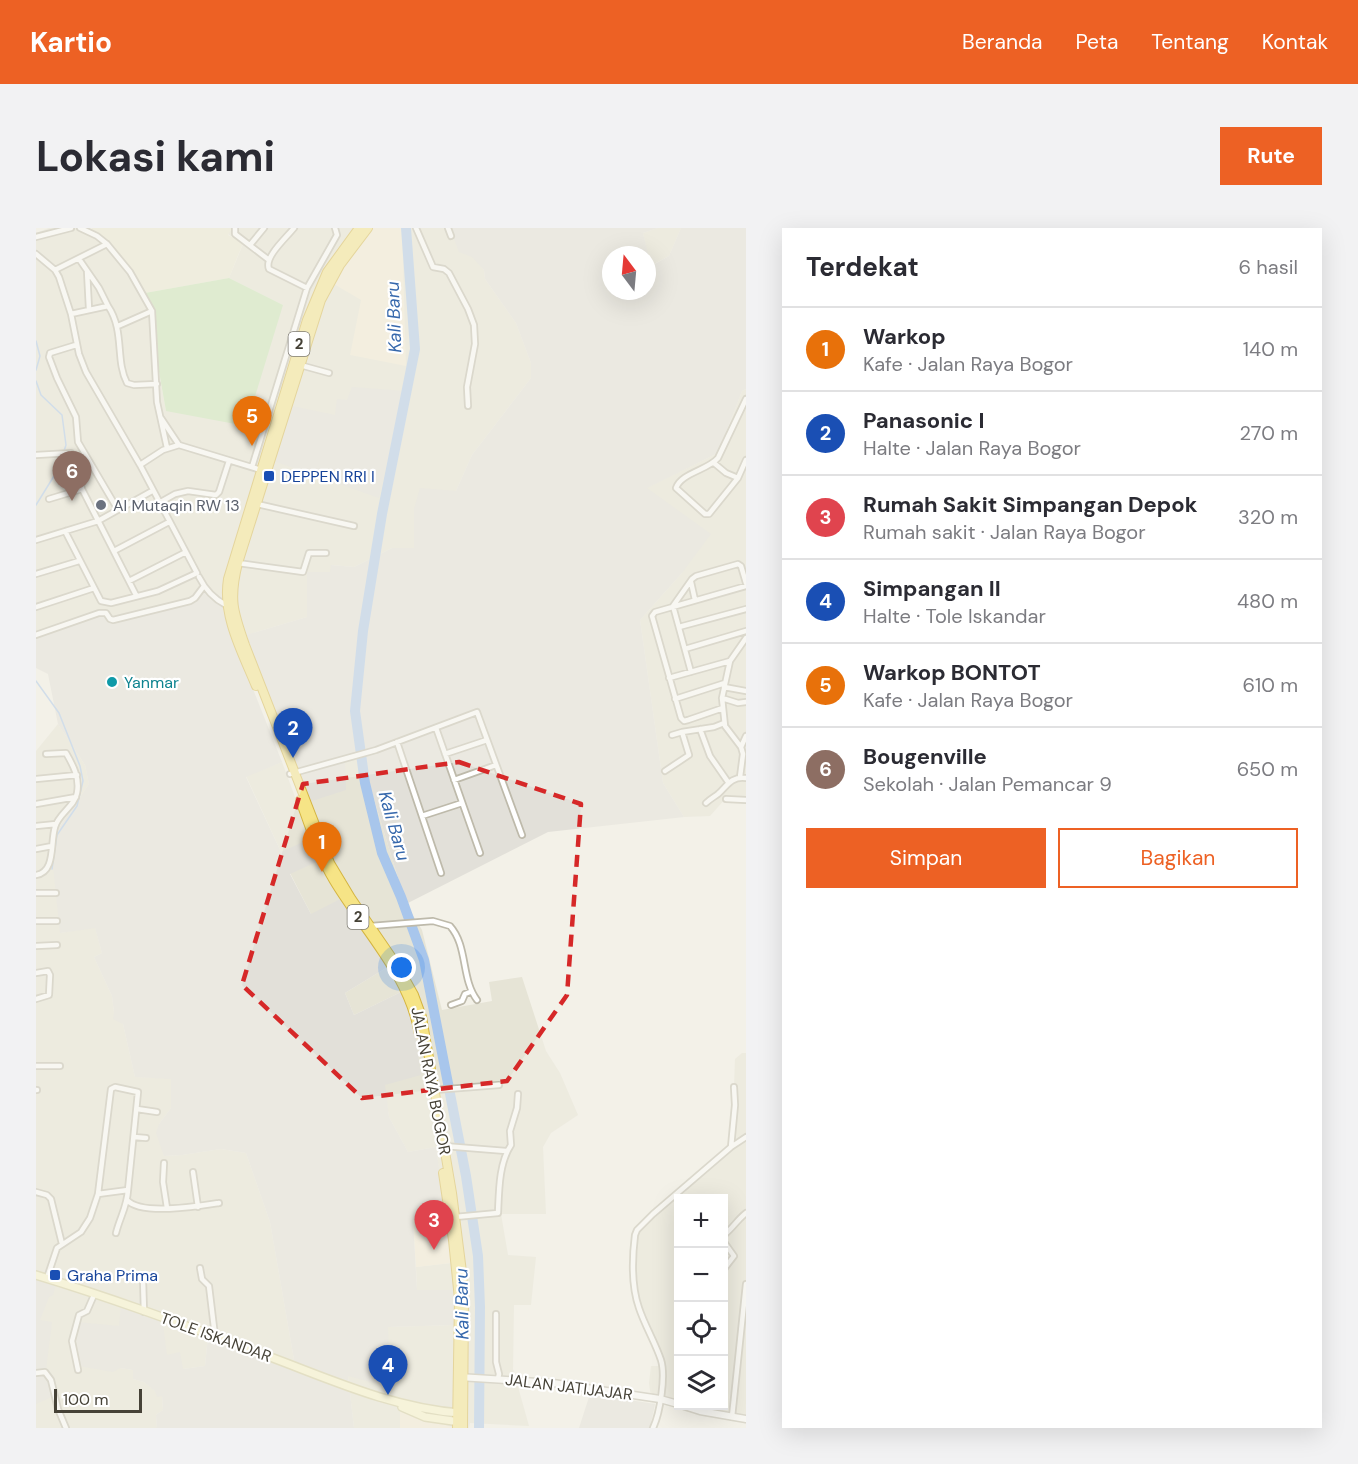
<!DOCTYPE html>
<html lang="id">
<meta charset="utf-8">
<style>
body{margin:0;font-family:"DM Sans",sans-serif;background:#f2f2f3;color:#2b2b33}
.controls{position:absolute;right:18px;bottom:18px;display:grid;overflow:hidden;border-radius:0px;box-shadow:0 6px 24px #0002}
.controls button{width:54px;height:54px;display:grid;place-items:center;padding:0;border:0;border-bottom:2px solid #e1e1e2;background:#fff;color:#2b2b33;font:30px sans-serif}
.compass{position:absolute;left:566px;top:18px;width:54px;height:54px;border-radius:50%;background:#fff;box-shadow:0 6px 24px #0002;rotate:344deg}
.scale{position:absolute;left:18px;bottom:15px;width:88px;box-sizing:border-box;padding-left:6px;border:3px solid #464237;border-top:0;font-size:16px;line-height:21px;white-space:nowrap;color:#464237;-webkit-text-stroke:4px #fff;paint-order:stroke}
.you{position:absolute;left:366px;top:740px;width:21px;height:21px;margin:-15px;border:4px solid #fff;border-radius:50%;background:#1a73e8;box-shadow:0 0 0 9px #1a73e833}
.badge{display:grid;place-items:center;width:39px;height:39px;border-radius:50%;background:#ed6124;color:#fff;font-size:20px;font-weight:700}
.pin{position:absolute;translate:-50% -50px;filter:drop-shadow(0 2px 3px #0008)}
.pin::after{content:'';position:absolute;top:32px;width:21px;height:18px;background:inherit;clip-path:polygon(0 0,100% 0,50% 100%)}
.list{margin:0;padding:0;list-style:none}
h2{display:flex;justify-content:space-between;align-items:center;height:78px;margin:0;padding:0 24px;font-size:26px}
h2 small{font-size:20px;font-weight:400;color:#7c7c81}
.list li{display:grid;grid-template-columns:39px 1fr auto;gap:18px;align-items:center;box-sizing:border-box;height:84px;padding:0 24px;border-top:2px solid #e1e1e2}
.list b{display:block;font-size:22px;white-space:nowrap}
.list p{margin:0;font-size:20px;white-space:nowrap;color:#7c7c81}
.list em{font-size:20px;font-style:normal;color:#7c7c81}
.actions{display:flex;gap:12px;padding:18px 24px}
.actions a{flex:1;padding:14px 0;border:2px solid #ed6124;border-radius:0px;text-align:center;font-size:21px;color:#ed6124}
.actions .main{background:#ed6124;color:#fff}
.icon{flex:none;width:33px;height:33px;fill:none;stroke:currentColor;stroke-width:2;stroke-linecap:round;stroke-linejoin:round}
.map{position:relative;flex:none;width:710px;height:1200px;overflow:hidden;border-radius:0px}
header{display:flex;align-items:center;gap:36px;box-sizing:border-box;height:84px;padding:0 30px;background:#ed6124;color:#fff}
header strong{font-size:28px}
nav{display:flex;gap:33px;margin-inline-start:auto;font-size:21px}
.intro{display:flex;align-items:center;justify-content:space-between;box-sizing:border-box;height:144px;padding:0 36px}
h1{margin:0;font-size:42px}
.button{padding:15px 27px;border-radius:0px;background:#ed6124;color:#fff;font-size:21px;font-weight:700}
main{display:flex;gap:36px;padding:0 36px}
aside{flex:1;background:#fff;border-radius:0px;box-shadow:0 6px 24px #0002}
.map>svg:first-child{display:block}
.residential{fill:#e6e4d6}
.commercial{fill:#f3ebd4}
.industrial{fill:#e2e0d9;fill-rule:evenodd}
.education{fill:#ebe8d3}
.green{fill:#c7e5b3}
.lines{fill:none;stroke-linecap:round;stroke-linejoin:round}
.stream{stroke:#a8c6ec;stroke-width:1.5}
.river{stroke:#a8c6ec;stroke-width:10}
.minor-casing{stroke:#bebaab;stroke-width:8}
.tertiary-casing{stroke:#bebaab;stroke-width:9}
.secondary-casing{stroke:#d0ca9a;stroke-width:10}
.trunk-casing{stroke:#d4b441;stroke-width:10}
.minor{stroke:#fff;stroke-width:4.5}
.tertiary{stroke:#fff;stroke-width:6}
.secondary{stroke:#fbf7c9;stroke-width:7}
.trunk{stroke:#f6e486;stroke-width:8}
.marked{fill:none;stroke:#d62828;stroke-width:4.5;stroke-dasharray:12 8;stroke-linejoin:round}
.transit-dot{fill:#1a4fb4;stroke:#fff;stroke-width:2}
.worship-dot{fill:#6b7280;stroke:#fff;stroke-width:2}
.culture-dot{fill:#0f9aa8;stroke:#fff;stroke-width:2}
.labels{text-anchor:middle;dominant-baseline:central;stroke-width:4.5;stroke-linejoin:round;paint-order:stroke}
.shield{fill:#fff;stroke:#7e7b73;stroke-width:1.5}
.shield-label{font-size:15px;font-weight:bold;fill:#464237}
.transit-label{font-size:16px;fill:#164399;stroke:#fff;text-anchor:start}
.worship-label{font-size:16px;fill:#5b616d;stroke:#fff;text-anchor:start}
.culture-label{font-size:16px;fill:#0d838f;stroke:#fff;text-anchor:start}
.street-label{font-size:16px;fill:#464237;stroke:#fff}
.water-label{font-size:18px;font-style:italic;fill:#3668ac;stroke:#fff}
</style>
<header>
<strong>Kartio</strong>
<nav><a>Beranda</a><a>Peta</a><a>Tentang</a><a>Kontak</a></nav>
</header>
<div class="intro"><h1>Lokasi kami</h1><a class="button">Rute</a></div>
<main>
<div class="map">
<svg width="710" height="1200" viewBox="0 0 710 1200">
<rect width="100%" height="100%" fill="#f3f1e8"/>
<path class="residential" d="M13,0l44,1 18,14 34,50 21,118 117,-106 -54,-27 14,-34 -15,-10 4,-6h218l34,42 1,9 31,44 15,40v15l-59,77 -16,36 -42,18v39h-22l-38,19 -23,-2v7l-24,45 -74,22 -43,-37 -80,18 -5,-11 -69,25v-401z
M622,0h23l-12,28 -19,10 -7,-33z
M710,161v409h-20l-16,18 -26,1 -21,-34 -23,-163 42,-47 -36,-85 72,-35 24,-62z
M22,496l27,41 4,19 -29,42v107l35,-6 7,26 -8,4 18,39 2,17 9,11 12,53 36,1v30l-12,16 5,32 18,-1 39,-6 25,4 24,69 26,149 -88,-35 -3,30 -22,3 -16,-14 -46,-49 -1,62 13,2v9l11,3 18,14 1,14 -7,5 1,13h-121v-677z
M325,529l45,147 16,26 20,80 50,-9 -3,-19 33,-5 24,74 14,22 18,42 -27,18 -8,14 3,67h-45l7,41 28,2 -5,48h-17l-1,64 16,57 -59,-3 -1,5h-115l-6,-52 40,-49 66,-2 -37,-35 -1,-23 35,-4 -15,-116 -28,5 -19,-35 -5,-32 19,-94 -49,24 -9,-22 46,-28 -80,-51 -21,-41 32,-14 -41,-7 -35,-76 36,-14 16,43 47,-44z
M706,825h4v366l-56,-13h34v-208h-46v205l-27,-6 -2,-14 2,-17h11l-1,-12 -16,-40 -11,-22 4,-62 94,-87 3,-84z"/>
<path class="commercial" d="M332,0h34l4,138 -56,-11 11,-55 -29,-17z
M410,989l5,46 -35,4 -3,-47z
M364,1180l54,20h-54z"/>
<path class="industrial" d="M414,0h208l-15,5 8,33 18,-10 12,-28h65v161l-4,2 -24,62 -71,35 64,46 -29,39 -42,47 23,163 21,34 -136,15 -142,72 -45,-147 -16,5 1,28 -37,12 -63,-167 61,-18v-45h23l1,-7 23,2 38,-19h22v-39l6,-21 36,3 16,-36 59,-77v-15l-15,-40 -31,-44 -1,-9 -12,-13 -13,-5zM575,27h36v36h-36z
M316,159l52,4 -25,107 -105,-37 18,-55 43,9 2,-16 10,1z
M173,361l16,17 8,33 49,123 -36,15 35,75 31,-14 11,21 -33,15 21,40 33,-17 47,68 -46,28 9,22 49,-24 10,27 8,57 -36,10 4,32 19,35 28,-5 10,70 -33,3 4,70h36l2,35 -67,2 2,60 -42,-11 6,52h-197l-1,-13 7,-5 -1,-14 -5,1 -2,-6 -11,-9 -11,-3v-9l-13,-2 -7,4 -34,-6 -6,-28 4,-16 42,4 2,-21 41,13 5,37 13,-3 3,17 22,-3 3,-30 88,35 -26,-149 -24,-69 -25,-4 -39,6 -18,1 -8,-23 3,-9 12,-16v-29l-36,-2 -12,-53 -10,-5 1,-6 -2,-17 -18,-39 8,-4 -7,-25 -35,5 -8,-77 8,-30 29,-42 -4,-19 -27,-41 -10,-50 -12,-6v-34l69,-25 5,11 80,-18z
M0,1044l21,8 -4,15 -4,2 -9,23 12,2 -6,47 8,7 2,19 -20,9z
M554,1166l65,10 -5,24h-71z"/>
<path class="education" d="M55,0h141l-4,7 15,8 -14,35 -84,15 -34,-50z"/>
<path class="green" d="M193,50l54,27 -37,121 -80,-15 -21,-118z"/>
<g class="lines">
<path class="stream" d="M0,113l4,15 -4,14
M0,153l5,14 21,20 4,30 -2,6
M0,277l18,-29 8,-20
M0,453l23,32 21,53 3,15 -6,25 -20,29 -5,34"/>
<path class="river" d="M370,0l9,121 -33,165 -19,117 -8,80 10,72 17,70 19,44 23,63 42,216 12,80 2,51 -1,121"/>
<defs>
<path id="minor" d="M44,0l17,8 10,8 23,28 22,39 5,91 10,46
M199,0v6l34,26
M258,0c-8,10 -30,29 -25,41l38,19
M380,0l17,39 11,2 5,4 19,36 6,16 1,19 -8,43 1,19
M412,0l3,8
M0,9l35,-9
M214,17l14,-17
M0,26l19,16 4,7 12,37 8,40 7,18 54,93 57,108 -39,18 -47,12 -10,-2 -36,-70
M43,31l20,29 9,18
M19,42l52,-26
M51,43l2,38
M35,86l37,-8c17,25 7,54 19,77l7,2 23,-1
M82,98l34,-15
M40,117l-26,8 -1,4 8,21 19,39 2,25 40,68
M264,137l29,8
M710,171l-28,59c-10,12 -37,15 -42,30l29,26h4l29,-36 8,-18
M125,190l18,27
M0,227l35,-2 11,36
M678,235l12,10 12,5
M104,237l23,-15 16,-5 82,25
M216,239l55,-179 30,-53 -2,-7
M13,271l33,-10 54,106
M123,275l16,-9 13,-3 28,4 3,-3 10,-31
M221,276l97,22
M0,312l62,-19 54,-30
M78,323l55,-29
M202,335l65,9 6,-19h17
M0,346l43,-13
M163,349c6,12 15,22 27,28
M93,353l57,-29
M655,354l4,18
M0,379l58,-19
M643,399l67,-18
M0,407l63,-22h7l4,6 3,1 77,-19 5,-3 9,-12
M649,421l61,-18
M655,444l-18,-66 19,-27 4,-3 42,-12 3,2 5,17
M633,450l61,-17
M688,459l22,4
M686,470l16,5 8,-1
M639,471l50,-16
M687,480l-35,12 -4,1 -3,-3 -29,-102 3,-4 91,-26
M400,500l44,125
M664,501l10,27 18,26
M636,507l10,-3
M361,514l44,131
M705,519l5,-11
M409,526l42,-14
M629,543l24,-16 -7,-23 32,-5 10,-4
M254,546l86,-24 101,-38 45,123
M704,549l3,-23 -2,-7 -16,-21 -3,-28 8,-37 16,-23
M0,551l41,-4
M418,552l42,-15
M690,571l20,1
M670,575c4,-4 8,-6 12,-9 9,-8 13,-18 28,-16
M0,576l40,-7
M386,588l40,-13
M0,598l20,-2
M0,621l16,-3
M0,647c20,-3 14,-32 19,-48 3,-13 20,-21 22,-34 3,-15 -4,-28 -11,-40l-20,1
M0,665h20
M0,693h21
M335,698l62,-5 17,5c18,20 11,53 27,74
M0,718l21,-1
M0,745l12,-2 2,4 -1,20 -13,4
M415,777l11,-4 3,-7 5,-2
M0,838h24
M0,862h1
M399,862l64,-5
M101,881l20,3
M98,909l12,1
M408,918l62,5
M695,919l15,-10
M128,935l-1,19 4,26
M157,944l5,35
M0,964l11,3 4,4 11,45
M91,972c14,16 73,6 92,3
M419,989l43,-4c1,-23 1,-50 13,-68l-1,-14 7,-23 1,-14
M80,1005c4,-16 11,-26 12,-43
M688,1007c9,-7 13,-15 22,-22
M688,1014l10,14 -10,13
M164,1040l2,11 7,7 6,50
M11,1050l10,-30 24,-16 9,-14 8,-24 13,-105 4,-2 23,5 -10,98 -30,4
M107,1051l1,33
M460,1086v48l3,12 -1,5
M42,1142l-6,-29 7,-26 8,-4 7,-16
M0,1145l9,-1 6,8 7,29 8,19
M696,1189l14,-133
M617,1200c7,-15 13,-52 8,-68 -6,-18 -16,-34 -22,-52 -8,-23 -7,-49 -4,-73l2,-5 16,-16 78,-67 4,-42 -1,-18"/>
<path id="tertiary" d="M423,1149l94,6 107,16 18,5
M648,1178l16,5 46,8"/>
<path id="secondary" d="M0,1047c80,24 159,54 237,83 61,23 121,50 187,55
M366,1179l23,10 35,5"/>
<path id="trunk" d="M332,0l-28,37 -19,35 -83,263c-9,36 -5,48 7,82l85,218 21,35 48,70 15,27 8,22 30,176 10,79 2,27 -1,129
M220,458c-14,-34 -34,-70 -28,-107l79,-259 20,-48 32,-44
M264,572c10,28 19,56 34,81 30,50 75,94 85,153
M407,945l10,67 6,59 -2,129"/>
</defs>
<use href="#minor" class="minor-casing"/>
<use href="#tertiary" class="tertiary-casing"/>
<use href="#secondary" class="secondary-casing"/>
<use href="#trunk" class="trunk-casing"/>
<use href="#minor" class="minor"/>
<use href="#tertiary" class="tertiary"/>
<use href="#secondary" class="secondary"/>
<use href="#trunk" class="trunk"/>
</g>
<path d="M0 0H710V1200H0ZM423,534l122,42 -14,191 -60,86 -145,17 -120,-113 61,-201z" fill="#f3f1e8" fill-opacity=".55" fill-rule="evenodd"/>
<path class="marked" d="M423,534l122,42 -14,191 -60,86 -145,17 -120,-113 61,-201z"/>
<g class="transit-dot">
<rect x="227" y="242" width="12" height="12" rx="3"/>
<rect x="13" y="1041" width="12" height="12" rx="3"/>
</g>
<circle class="worship-dot" cx="65" cy="277" r="6"/>
<circle class="culture-dot" cx="76" cy="454" r="6"/>
<g class="labels">
<g class="shield">
<rect x="252.5" y="104" width="21" height="24" rx="4.5"/>
<rect x="311.5" y="677" width="21" height="24" rx="4.5"/>
</g>
<g class="shield-label">
<text x="263" y="116">2</text>
<text x="322" y="689">2</text>
</g>
<g class="transit-label">
<text x="245" y="248">DEPPEN RRI I</text>
<text x="31" y="1047">Graha Prima</text>
</g>
<g class="worship-label">
<text x="77" y="277">Al Mutaqin RW 13</text>
</g>
<g class="culture-label">
<text x="88" y="454">Yanmar</text>
</g>
<g class="street-label">
<text transform="translate(395 853) rotate(79)">JALAN RAYA BOGOR</text>
<text transform="translate(180 1109) rotate(20)">TOLE ISKANDAR</text>
<text transform="translate(533 1159) rotate(7)">JALAN JATIJAJAR</text>
</g>
<g class="water-label">
<text transform="translate(358 89) rotate(-92)">Kali Baru</text>
<text transform="translate(358 598) rotate(74)">Kali Baru</text>
<text transform="translate(426 1076) rotate(-91)">Kali Baru</text>
</g>
</g>
</svg>
<div class="controls">
<button>+</button>
<button>−</button>
<button><svg class="icon" aria-label="locate" viewBox="0 0 24 24"><circle cx="12" cy="12" r="6"/><path d="M12 2v4M12 18v4M2 12h4M18 12h4"/></svg></button>
<button><svg class="icon" aria-label="layers" viewBox="0 0 24 24"><path d="M12 4l9 5-9 5-9-5zM3 14l9 5 9-5"/></svg></button>
</div>
<svg class="compass" viewBox="-18 -18 36 36"><path d="M0-13l5 13h-10z" fill="#e53935"/><path d="M0 13l5-13h-10z" fill="#7c7c81"/></svg>
<div class="scale">100 m</div>
<div class="you"></div>
<div class="pin badge" style="left:286px;top:644px;background:#e8710a">1</div>
<div class="pin badge" style="left:257px;top:530px;background:#1a4fb4">2</div>
<div class="pin badge" style="left:398px;top:1022px;background:#e0444e">3</div>
<div class="pin badge" style="left:352px;top:1167px;background:#1a4fb4">4</div>
<div class="pin badge" style="left:216px;top:218px;background:#e8710a">5</div>
<div class="pin badge" style="left:36px;top:273px;background:#8d6e63">6</div>
</div>
<aside>
<h2>Terdekat<small>6 hasil</small></h2>
<ul class="list">
<li><span class="badge" style="background:#e8710a">1</span><div><b>Warkop</b><p>Kafe · Jalan Raya Bogor</p></div><em>140 m</em></li>
<li><span class="badge" style="background:#1a4fb4">2</span><div><b>Panasonic I</b><p>Halte · Jalan Raya Bogor</p></div><em>270 m</em></li>
<li><span class="badge" style="background:#e0444e">3</span><div><b>Rumah Sakit Simpangan Depok</b><p>Rumah sakit · Jalan Raya Bogor</p></div><em>320 m</em></li>
<li><span class="badge" style="background:#1a4fb4">4</span><div><b>Simpangan II</b><p>Halte · Tole Iskandar</p></div><em>480 m</em></li>
<li><span class="badge" style="background:#e8710a">5</span><div><b>Warkop BONTOT</b><p>Kafe · Jalan Raya Bogor</p></div><em>610 m</em></li>
<li><span class="badge" style="background:#8d6e63">6</span><div><b>Bougenville</b><p>Sekolah · Jalan Pemancar 9</p></div><em>650 m</em></li>
</ul>
<div class="actions"><a class="main">Simpan</a><a>Bagikan</a></div>
</aside>
</main>
